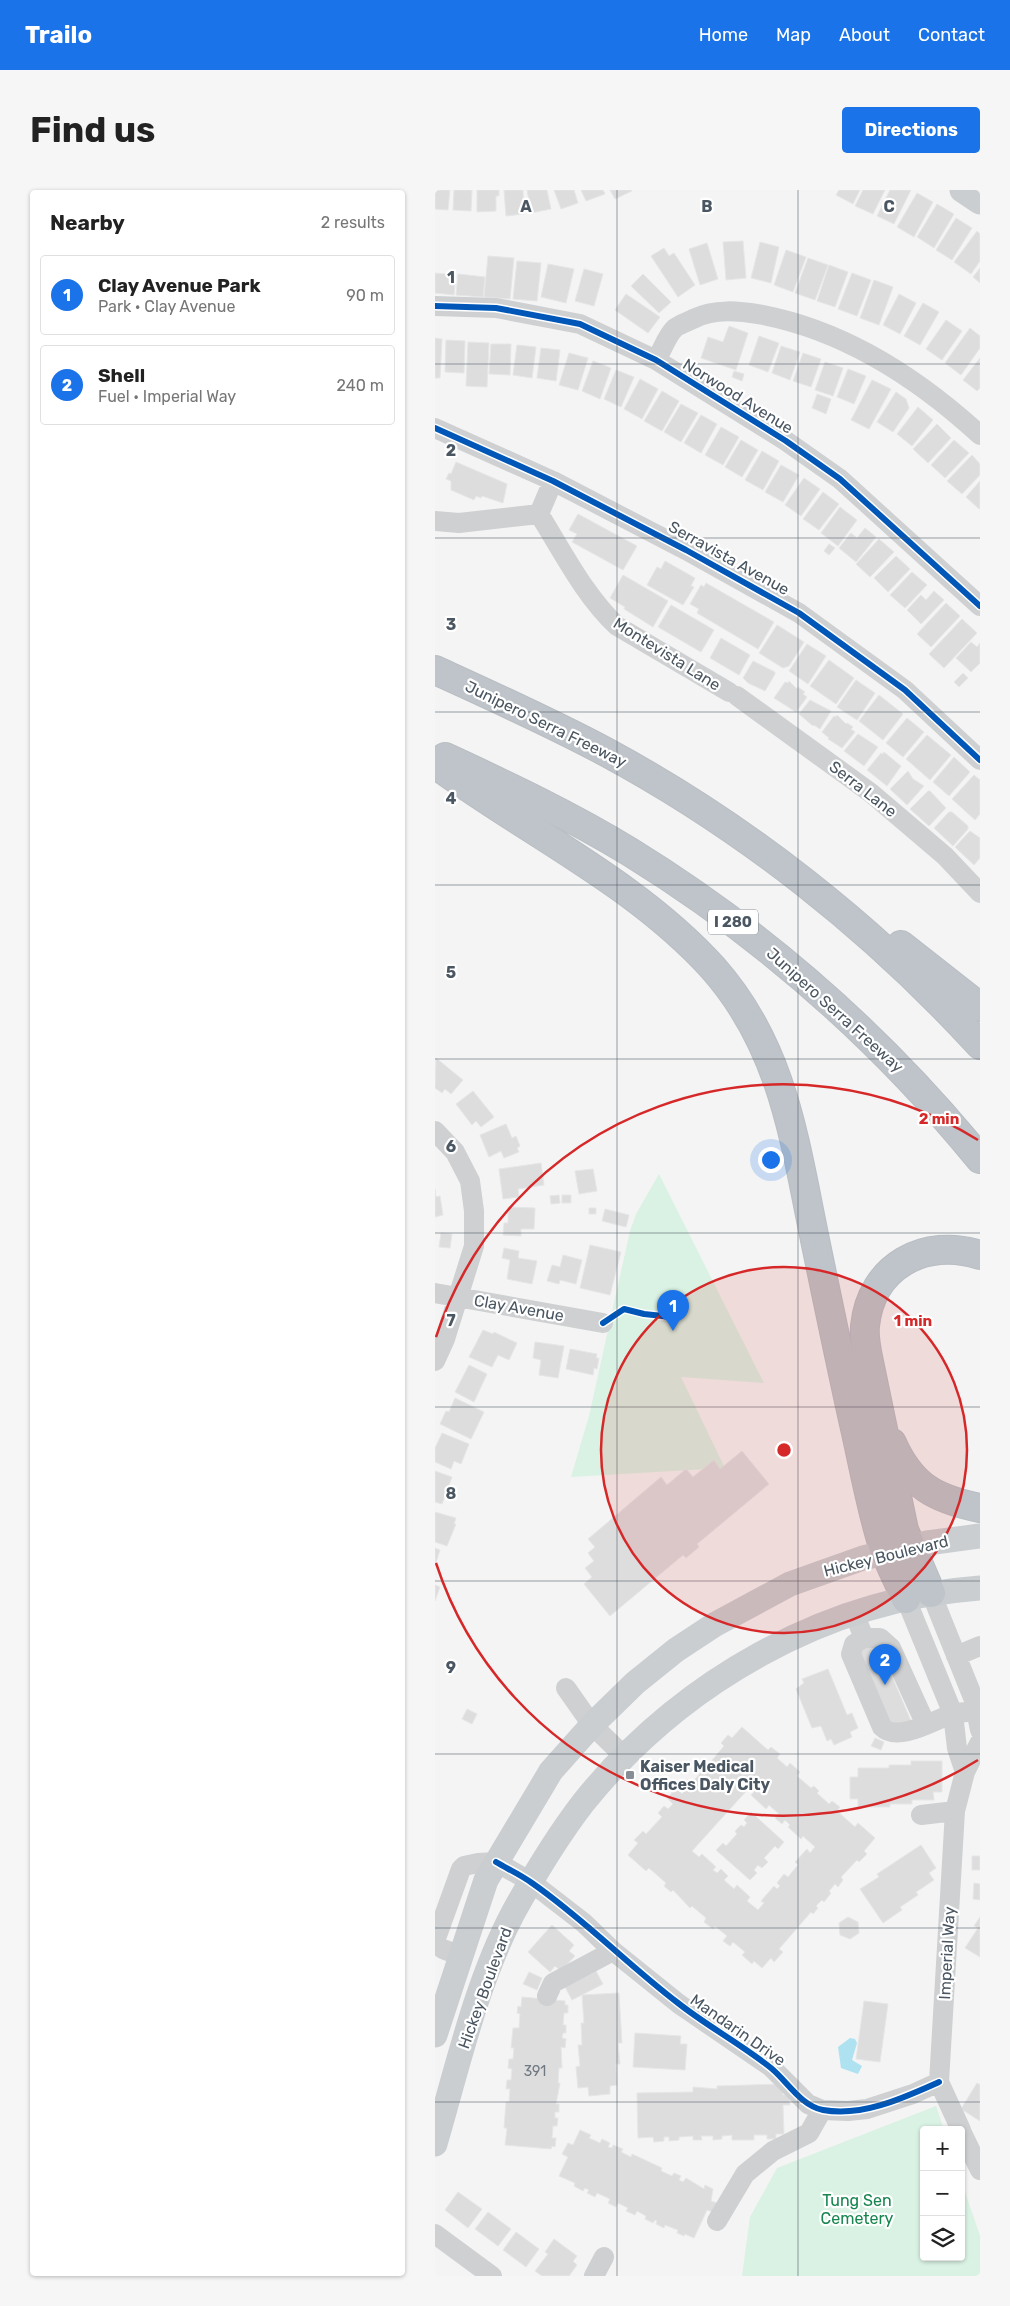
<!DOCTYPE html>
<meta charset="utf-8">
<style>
body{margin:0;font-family:Rubik,sans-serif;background:#f6f6f6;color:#222}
.controls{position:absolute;right:15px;bottom:15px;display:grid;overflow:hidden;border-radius:5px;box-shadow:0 1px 4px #0004}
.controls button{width:45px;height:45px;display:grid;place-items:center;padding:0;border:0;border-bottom:1px solid #e0e0e0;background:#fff;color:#222;font:25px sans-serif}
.you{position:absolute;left:335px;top:969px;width:18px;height:18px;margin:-12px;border:4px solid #fff;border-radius:50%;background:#1a73e8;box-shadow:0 0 0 8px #1a73e833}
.badge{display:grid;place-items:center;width:32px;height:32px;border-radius:50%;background:#1a73e8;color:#fff;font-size:16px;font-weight:700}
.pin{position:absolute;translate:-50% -41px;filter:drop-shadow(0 1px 2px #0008)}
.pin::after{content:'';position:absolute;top:26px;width:18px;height:15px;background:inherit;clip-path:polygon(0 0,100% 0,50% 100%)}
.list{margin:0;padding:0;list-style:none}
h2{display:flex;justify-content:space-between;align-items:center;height:65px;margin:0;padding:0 20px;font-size:21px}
h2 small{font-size:16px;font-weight:400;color:#767676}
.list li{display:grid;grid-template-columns:32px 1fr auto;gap:15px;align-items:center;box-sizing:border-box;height:80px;margin:0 10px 10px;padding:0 10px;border:1px solid #e0e0e0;border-radius:5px}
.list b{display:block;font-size:19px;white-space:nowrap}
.list p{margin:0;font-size:16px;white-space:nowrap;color:#767676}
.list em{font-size:16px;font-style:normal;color:#767676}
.icon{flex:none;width:28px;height:28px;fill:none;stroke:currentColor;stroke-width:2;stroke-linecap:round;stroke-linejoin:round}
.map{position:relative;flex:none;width:545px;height:2086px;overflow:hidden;border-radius:5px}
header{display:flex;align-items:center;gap:30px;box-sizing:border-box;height:70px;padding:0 25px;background:#1a73e8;color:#fff}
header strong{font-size:24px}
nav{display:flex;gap:28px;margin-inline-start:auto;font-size:18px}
.intro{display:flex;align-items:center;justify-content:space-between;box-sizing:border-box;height:120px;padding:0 30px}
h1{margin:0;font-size:35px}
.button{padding:12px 22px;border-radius:5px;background:#1a73e8;color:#fff;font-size:18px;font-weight:700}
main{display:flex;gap:30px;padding:0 30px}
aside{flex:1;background:#fff;border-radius:5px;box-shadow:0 1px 4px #0004}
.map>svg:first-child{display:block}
.green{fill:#d9f2e3}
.water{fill:#aee2f0}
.building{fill:#ddddde;stroke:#e5e6e7;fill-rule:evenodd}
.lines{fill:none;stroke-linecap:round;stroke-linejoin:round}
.highway-casing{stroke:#b9bec3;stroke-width:30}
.minor{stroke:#ced0d2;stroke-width:20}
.major{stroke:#caced1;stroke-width:25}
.highway{stroke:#bec4c9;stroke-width:28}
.cycleway-casing{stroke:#fff;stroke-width:9}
.cycleway{stroke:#0057b8;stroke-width:6}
.grid{fill:none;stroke:#4a5661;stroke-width:1;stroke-opacity:0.55}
.ring{fill:none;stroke:#d62828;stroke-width:2.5}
.poi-dot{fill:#868d94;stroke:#fff;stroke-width:2}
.labels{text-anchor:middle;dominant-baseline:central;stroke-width:4.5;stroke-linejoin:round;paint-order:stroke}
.number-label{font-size:14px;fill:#707881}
.shield{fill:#fff;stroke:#808990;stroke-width:1}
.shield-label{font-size:15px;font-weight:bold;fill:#4a5661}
.street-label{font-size:16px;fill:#4a5661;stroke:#fff}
.poi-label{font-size:16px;font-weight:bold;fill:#4a5661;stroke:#fff;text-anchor:start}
.park-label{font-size:16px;fill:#17864f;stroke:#fff}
.grid-label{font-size:16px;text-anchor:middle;font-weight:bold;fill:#4a5661;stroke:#fff;stroke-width:4.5;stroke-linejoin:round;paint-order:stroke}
.centre{fill:#d62828;stroke:#fff;stroke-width:2.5}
.ring-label{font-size:15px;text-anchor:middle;font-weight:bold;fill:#d62828;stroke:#fff;stroke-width:4.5;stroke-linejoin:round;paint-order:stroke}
</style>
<header>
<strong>Trailo</strong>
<nav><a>Home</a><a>Map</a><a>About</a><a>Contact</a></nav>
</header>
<div class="intro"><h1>Find us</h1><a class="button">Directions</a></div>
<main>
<aside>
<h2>Nearby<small>2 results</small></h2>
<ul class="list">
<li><span class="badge">1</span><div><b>Clay Avenue Park</b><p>Park · Clay Avenue</p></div><em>90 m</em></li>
<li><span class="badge">2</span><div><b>Shell</b><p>Fuel · Imperial Way</p></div><em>240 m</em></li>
</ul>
</aside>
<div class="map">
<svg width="545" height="2086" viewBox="0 0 545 2086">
<rect width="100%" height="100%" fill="#f4f4f4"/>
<path class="green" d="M224,984l105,209 -83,-6 44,91 -154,9 18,-61 41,-185 6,-17z
M501,1916l8,24h-20v127h37v-77l19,56v40h-238l8,-59 27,-49z"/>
<path class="water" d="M415,1848l5,1 2,4 -5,17 10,6 -4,8 -17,-6 -3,-21z"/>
<path class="building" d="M0,0h15l-2,20 -13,-1z
M19,0h18l-1,21 -18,-1z
M42,0h22v6h-3v15l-19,1z
M69,0h19l1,24 -18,2z
M92,0h20l4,19 -20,4z
M119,0h20l4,13 -17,6z
M146,0h22l2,4 -19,7z
M175,0h21l1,1 -17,8z
M404,0h21l-7,14 -17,-9z
M428,0h22l-12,24 -18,-8z
M455,0h21l-17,34 -17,-8z
M482,3l16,9 -19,35 -17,-10z
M502,14l17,10 -20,34 -17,-11z
M521,28l16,10 -20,32 -16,-10z
M542,41l3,3v27l-9,13 -17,-12z
M308,51l3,37 -20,2 -3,-38z
M325,52l19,5 -8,36 -20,-5z
M272,53l11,36 -18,6 -11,-36z
M229,58l5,8 5,-3 21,32 -17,12 -27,-41z
M351,60l20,7 -13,35 -19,-7z
M53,66l26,2 -4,41 -26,-2z
M373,68l20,7 -13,35 -20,-7z
M82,71l24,2 -4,38 -24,-2z
M113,74l26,5 -8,34 -25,-6z
M394,75l19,7 -13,35 -18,-6z
M545,78v15l-7,-6z
M149,79l19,5 -9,32 -19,-5z
M0,83l21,2 -2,20 -19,-2z
M417,83l19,7 -14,36 -19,-7z
M23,84l27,3 -2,20 -27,-2z
M208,84l28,28 -12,11 -28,-27z
M439,90l19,7 -14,38 -19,-7z
M191,104l34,23 -12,16 -33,-23z
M464,104l17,9 -16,31 -17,-9z
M488,113l16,9 -19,33 -16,-9z
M511,130l16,11 -20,29 -16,-11z
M294,136l19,7 -12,37 -35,-12 7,-21 15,5z
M535,138l10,8v12l-19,27 -16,-12z
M324,146l20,7 -11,29 -19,-7z
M0,148l7,1 -2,39h-5z
M11,150l19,1 -1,32 -19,-1z
M33,152l21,1 -2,44 -21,-1z
M56,154h20l-1,31 -21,-1z
M82,155l19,2 -4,31 -19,-3z
M346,156l19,6 -10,28 -18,-7z
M106,158l19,2 -4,31 -19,-3z
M134,163l19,5 -10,32 -19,-5z
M368,163l18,6 -10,28 -18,-6z
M545,168v30l-3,3 -14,-11z
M158,171l18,7 -11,31 -18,-8z
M390,172l18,6 -10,28 -18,-6z
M413,179l18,7 -12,28 -17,-7z
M181,180l18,7 -13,30 -17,-8z
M299,181l10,3 -2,7 -10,-4z
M205,189l18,10 -16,30 -18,-10z
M437,190l19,9 -22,40 -18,-9z
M227,201l17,10 -17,30 -18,-10z
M461,202l10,7 3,9 -16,24 -16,-10z
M382,204l14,5 -5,15 -14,-6z
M246,214l17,9 -17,29 -17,-10z
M483,217l15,13 -21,26 -15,-12z
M266,225l16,9 -16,29 -17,-10z
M502,234l14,14 -23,25 -15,-14z
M286,237l18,10 -16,28 -18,-10z
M306,250l17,10 -16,27 -17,-10z
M519,250l15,13 -24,25 -14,-13z
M327,261l17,10 -16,29 -18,-10z
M537,265l8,9v11l-18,19 -15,-13z
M21,272l51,22 -4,19 -21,-7 -1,2 -5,-2 -2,4 -23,-10v-9l-5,-2 3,-6 2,1z
M346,275l18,10 -16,27 -18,-10z
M369,288l16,11 -19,27 -16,-11z
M545,291v27l-1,1 -13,-12z
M388,302l16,12 -20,26 -16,-11z
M405,317l17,13 -19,26 -17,-13z
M143,324l59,32 -14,24 -51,-28 5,-8 -8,-4z
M430,338l11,9 -20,25 -17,-14 12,-15 6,5z
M444,349l15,13 -24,25 -14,-13z
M394,354l6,4 -6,7 -5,-4z
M461,366l14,13 -22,23 -14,-14z
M230,371l30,17 -4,8 3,1 -11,18 -36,-20 10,-18 4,2z
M477,382l15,13 -22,23 -15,-13z
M188,385l45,26 -15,26 -29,-18 1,-2 -15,-9z
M271,393l68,39 -16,27 -61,-36 2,-4 -9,-5 11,-19 3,2z
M499,401l10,9 -23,24 -14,-14 14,-15 5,5z
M511,413l14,13 -29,31 -14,-13z
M236,415l43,25 -13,22 -43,-25z
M527,429l15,14 -33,35 -15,-14z
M342,435l27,17 -15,24 -6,2 -24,-15z
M286,448l29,17 -11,20 -29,-17z
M536,452l6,5 3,-4v20l-9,9 -15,-14z
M372,454l19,12 -18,28 -19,-13z
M394,470l25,18 -18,26 -26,-18z
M318,471l22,11v2l-10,17 -17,-8 -5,-5z
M528,483l5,5 -9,9 -5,-5z
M421,490l19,13 -18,27 -20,-13z
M354,491l8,8 1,-2 7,5 -2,2 4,3 -11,15 -22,-14 11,-16 3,1z
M444,505l24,19 -20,26 -24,-19z
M375,510l21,11 -11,18 -6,-4 -1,1 -14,-12z
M402,525l9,9 1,-1 6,4 -2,2 4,3 -13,16 -14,-9 1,-1 -7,-6 12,-16 2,1z
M472,528l17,14 -21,25 -17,-14z
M423,544l20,13 -14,19 -20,-15z
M492,545l24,20 -21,25 -24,-21z
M449,562l17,14 -14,20 -20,-16 14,-17 2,1z
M519,567l16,15 -21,24 -16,-14z
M473,581l5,8 11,7 -17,19 -17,-16z
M539,585l6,5v34l-5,6 -23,-21z
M493,601h2l16,17 -17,18 -19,-17z
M514,622h3l16,14v3l-15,17 -19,-18z
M535,641l10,7v20l-6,7 -19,-18z
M1,868l27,22 -12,14 -6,-5 -3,4 -7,-5z
M38,901l21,26 -13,10 -5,-6 -4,4 -16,-21z
M71,934l6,14 4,-2 4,10 -3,2 2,4 -15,6 -3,-7 -12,6 -9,-22z
M106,973l3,22 -26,4 1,8 -16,2 -4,-30z
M158,979l4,22 -18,3 -4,-23z
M0,999l1,8 4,-1 3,19 -8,2z
M124,1005l1,8 -9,1 -1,-8z
M127,1005h9v8h-9z
M73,1017l27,1 -1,21h-13v7l-18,-1 1,-12h4z
M154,1018h7v6h-7z
M170,1019l24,6 -3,12 -24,-6z
M6,1043l11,1 -2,14 -11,-1z
M155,1055l31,7 -11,43 -30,-7z
M69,1058l15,3 -1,7 19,3 -5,23 -25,-5 3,-19 -8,-2z
M128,1065l19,5 -6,24 -16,-4 -1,4 -12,-3 5,-16 8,2z
M48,1140l10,4 1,-2 23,11 -8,17 -11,-5 -6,12 -23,-10z
M100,1152l29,4 -6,32 -19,-3 2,-15 -8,-2z
M135,1159l27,5 -1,4h3l-2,11 -3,-1 -1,7 -27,-6z
M34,1175l18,9 -13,28 -19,-10z
M20,1208l29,14 -13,27 -31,-15 6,-13 3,1z
M7,1243l27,11 -8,20 -7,-3 -3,8 -16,-7v-14z
M307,1261l27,33 -72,60 2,3 -13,11 -3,-3 -73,61 -26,-32 8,-7 -7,-9 9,-7 -6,-8 7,-6 -7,-8 73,-62 6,8 19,-16 7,8 21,-17 6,9z
M0,1281l17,6 -10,27 -7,-2z
M0,1322l21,6 -2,6h2l-9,22 -12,-4z
M0,1358l5,2 -5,16z
M0,1395l5,2 -5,14z
M442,1451l34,80 -18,8 -35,-80z
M393,1479l19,46 5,-2 6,15 -8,4 2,5 -18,8 -3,-6 -4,2 -6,-15 -9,2 -16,-39 8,-6 -2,-4z
M32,1519l10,5 -5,10 -10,-5z
M307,1537l26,23 3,-3 9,7 -3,4 10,9 3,-4 10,9 -3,4 14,12 3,-2 5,5 -2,2 12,11 3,-3 8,6 -3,4 18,16 3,-4 17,15 -11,13 3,3 -8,8 -2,-2 -16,17 2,3 -5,7 -3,-3 -6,7 2,2 -7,9 -2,-2 -6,6 2,2 -5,6 -2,-2 -32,37 4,3 -9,10 -3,-4 -9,10 -8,-7 -2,3 -10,-9 3,-3 -12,-10 -3,4 -7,-5 4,-5 -12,-10 -2,3 -9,-7 2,-4 -14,-12 -2,2 -17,-18 -2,2 -7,-6 2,-3 -17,-15 -3,3 -18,-16 10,-12 -4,-3 9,-9 3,3 16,-17 -4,-4 6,-7 4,3 5,-5 -6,-6 5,-5 -3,-3 4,-5 9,9 3,-4 -4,-3 7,-8 4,4 10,-12 -4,-3 7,-8 4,4 15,-18 -3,-3 7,-8 4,3zM314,1598l5,4 -3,3 15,14 3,-4 10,9 -4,4 7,6 3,-4 5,5 -2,2 13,12 2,-3 12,11 -5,6 -3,-4 -12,13 3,3 -10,12 -4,-3 -7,9 3,3 -3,3 -3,-3 -13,15 3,2 -6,7 -11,-9 3,-4 -13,-12 -3,4 -10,-9 4,-4 -7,-7 -4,4 -4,-3 3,-3 -14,-13 -3,3 -7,-6z
M440,1548l9,4 -3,8 -10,-4z
M476,1571h31v31h-9l1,8h-22v4h-22v3h-32v-8h-8v-22h8v-9h31v-3h22z
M316,1622l33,30 -6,7 -3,-3 -11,12 4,4 -6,6 -4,-3 -4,5 3,3 -7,7 -34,-30 7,-7 3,3 11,-12 -2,-3 6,-6 3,2 3,-4 -3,-3z
M486,1655l15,23 -7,5 5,7 -18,12 2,3 -18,12 2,3 -19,13 -23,-34 19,-12 -2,-3z
M537,1666h8v14h-8z
M539,1693l6,1v16l-7,-1z
M413,1727l10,5 1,11 -9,6 -10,-4 -1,-12z
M545,1727v40l-15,-9 13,-20 -4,-2z
M117,1735l22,20 -5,6 6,5 -14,15 -6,-5 -5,6 -22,-20z
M161,1781l7,13 -31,16 -7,-13z
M94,1782l13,6 -5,12 -14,-6z
M184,1803l3,50h-4l2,21h-4l1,21 -7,1v8l-21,2 -1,-9 -10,1 -2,-21 4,-1 -2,-21h4l-1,-22h3l-2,-28z
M87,1807l43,4v4h3v8h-4l-1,12h3v8h-3l-1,5 4,1 -1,9 -4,-1 1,21h-3l-1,15h2l-4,21h3v8h-4v6h3l-1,8h-4l-1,12h4l-1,9 -3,-1 -1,3 -46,-4 2,-17h-3l2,-26h3l1,-13h-4l1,-9h4l1,-11 -4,-1 1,-9h4l1,-11h-3l2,-20h6l1,-14 -3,-1 1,-7 3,1z
M429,1811l24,3 -8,58 -24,-3z
M200,1843l46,3 -1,8h7l-2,26 -52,-3z
M542,1893l3,2v36l-19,-12z
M348,1894v11h6l1,10h-7l1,29h-8v5h-9v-4h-13v5h-22v-5l-10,1v3l-9,1v-4h-12l1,4h-9v-4l-14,1v3l-10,1v-4h-5v4l-10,1 -1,-5 -15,1 -1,-45 56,-1v-5l24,2v-3z
M145,1940l11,5 -2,3 11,5 2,-4 8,4 -2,4 4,1 1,-3 10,4 -2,3 10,5 1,-3 30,14 -1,3 11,5 2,-3 7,3 -2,4 4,2 3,-4 18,11 1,-4 8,4 -2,12 6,2 -4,9 -6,-2 -13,28 -9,-4 -1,2 -7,-3 1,-3 -13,-5 -1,3 -8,-4 1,-3 -2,-1 -2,3 -8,-4 1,-3 -9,-5 -2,4 -9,-4 2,-3 -10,-5 -2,4 -8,-4 2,-4 -13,-6 -2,4 -8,-4 2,-3 -4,-2 -2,3 -9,-5 1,-3 -16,-7 9,-19 -6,-3 6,-11 5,2z
M23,2002l24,17 -14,19 -23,-18z
M53,2022l23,17 -13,17 -23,-17z
M81,2042l23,17 -13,18 -23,-17z
M119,2049l23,17 -4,5 4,4 -8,11h-27l-7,-5 13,-17 -3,-2z"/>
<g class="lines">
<defs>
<path id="highway" d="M0,480c57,26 115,52 171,82 139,75 267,176 374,293
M10,567c63,29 126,59 185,95 133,82 251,186 350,307
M0,574c92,68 200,118 278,204 69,78 81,169 101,267 13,63 26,126 40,189 9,39 16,80 28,119 6,19 16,37 24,56
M466,755l79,62
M457,1253c19,43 43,56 88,65
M496,1403l-27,-63 -36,-173c-2,-10 -4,-21 -3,-31 6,-60 60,-89 115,-71"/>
</defs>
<use href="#highway" class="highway-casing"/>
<path class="minor" d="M0,116l61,2 84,16 76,36 130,81 54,38 140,127
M221,170c6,-9 11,-25 19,-32 5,-4 13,-6 18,-9 22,-11 46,-8 70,-4 82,16 156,64 217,120
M0,238l118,53 133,69 113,63 106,77 75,70
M104,324l14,-33
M0,331l24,2 80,-9c24,38 45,81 78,112l112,66
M302,506l134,97 74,63 35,37
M0,941l20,21 15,29 4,30v35l-29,93 -10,22
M0,1103l168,30
M496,1403l43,107 6,30
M471,1409l47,115 4,34 8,24
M419,1423l10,25 -10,6 -3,10 31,73c16,16 52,-7 70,-13 9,-2 19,-2 28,-4
M429,1448h16l11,10 35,77
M521,1466l24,-10
M131,1498l26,37 33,32
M486,1625l34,-4
M25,1764c-10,-3 -20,-3 -25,-13l26,-72 3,-3 14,-3 18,-1 35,20 53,41 29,28 66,53 92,63 37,37 14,6 26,1 19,-2 46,-15 26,-12
M112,1806l6,-13 60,-32
M526,1940l-22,-48 16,-271 10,-39 15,-30
M526,1941l19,39
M282,2031l28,-47 28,-23 36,-18 13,-23
M0,2044l57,42
M159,2086l10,-19"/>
<path class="major" d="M527,0l18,12
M0,1845l51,-155 65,-109 41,-46 43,-42 41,-33 38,-25 76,-41 73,-26 64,-15 53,-7
M0,1954c22,-75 41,-161 78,-231 21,-38 44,-76 70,-110 97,-121 243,-204 397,-215"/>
<use href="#highway" class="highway"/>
<defs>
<path id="cycleway" d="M0,116l61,2 84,16 76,36 130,81 54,38 140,127
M0,238l118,53 133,69 113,63 106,77 75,70
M168,1133l21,-14 20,5 28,3
M61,1672c12,7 25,13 36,21 52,36 96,82 146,120 29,23 63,41 93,65 16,13 30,38 52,42 40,7 80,-12 116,-28"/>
</defs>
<use href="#cycleway" class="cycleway-casing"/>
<use href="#cycleway" class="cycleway"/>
</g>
<path class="grid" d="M182,0v2086M363,0v2086M0,174h545M0,348h545M0,522h545M0,695h545M0,869h545M0,1043h545M0,1217h545M0,1391h545M0,1564h545M0,1738h545M0,1912h545"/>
<circle cx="349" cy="1260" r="183" fill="#d62828" fill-opacity=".12"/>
<g class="ring">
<circle cx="349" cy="1260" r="183"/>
<path d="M543 1570A366 366 0 0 1 1 1373M1 1147A366 366 0 0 1 543 950"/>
</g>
<rect class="poi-dot" x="190" y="1580" width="10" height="10" rx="2.5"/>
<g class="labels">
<g class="number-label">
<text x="100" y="1881">391</text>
</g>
<rect class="shield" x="273" y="719.5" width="50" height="25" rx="4"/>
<g class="shield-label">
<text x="298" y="732">I 280</text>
</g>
<g class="street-label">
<text transform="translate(303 206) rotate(32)">Norwood Avenue</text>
<text transform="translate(294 368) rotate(29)">Serravista Avenue</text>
<text transform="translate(232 464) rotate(32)">Montevista Lane</text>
<text transform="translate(111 534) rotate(26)">Junipero Serra Freeway</text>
<text transform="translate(428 599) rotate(38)">Serra Lane</text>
<text transform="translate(400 820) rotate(42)">Junipero Serra Freeway</text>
<text transform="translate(84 1118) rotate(10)">Clay Avenue</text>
<text transform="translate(451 1366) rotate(-14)">Hickey Boulevard</text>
<text transform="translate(512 1763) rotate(-87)">Imperial Way</text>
<text transform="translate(50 1798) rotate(-70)">Hickey Boulevard</text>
<text transform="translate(303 1840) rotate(35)">Mandarin Drive</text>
</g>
<g class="poi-label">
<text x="205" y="1576">Kaiser Medical<tspan x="205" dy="18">Offices Daly City</tspan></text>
</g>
<g class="park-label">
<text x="422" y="2010">Tung Sen<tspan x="422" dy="18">Cemetery</tspan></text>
</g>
</g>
<g class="grid-label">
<text x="91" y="22">A</text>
<text x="272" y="22">B</text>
<text x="454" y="22">C</text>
<text x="16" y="93">1</text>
<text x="16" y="266">2</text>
<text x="16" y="440">3</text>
<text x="16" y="614">4</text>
<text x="16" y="788">5</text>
<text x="16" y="962">6</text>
<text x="16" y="1136">7</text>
<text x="16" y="1309">8</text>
<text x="16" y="1483">9</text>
</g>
<circle cx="349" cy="1260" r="8" class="centre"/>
<g class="ring-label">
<text x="504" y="934">2 min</text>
<text x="478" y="1136">1 min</text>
</g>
</svg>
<div class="controls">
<button>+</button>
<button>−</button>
<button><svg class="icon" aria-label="layers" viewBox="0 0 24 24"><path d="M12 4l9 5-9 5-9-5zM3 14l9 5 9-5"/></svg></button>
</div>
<div class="you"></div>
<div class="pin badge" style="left:238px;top:1141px">1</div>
<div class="pin badge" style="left:450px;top:1495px">2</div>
</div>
</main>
